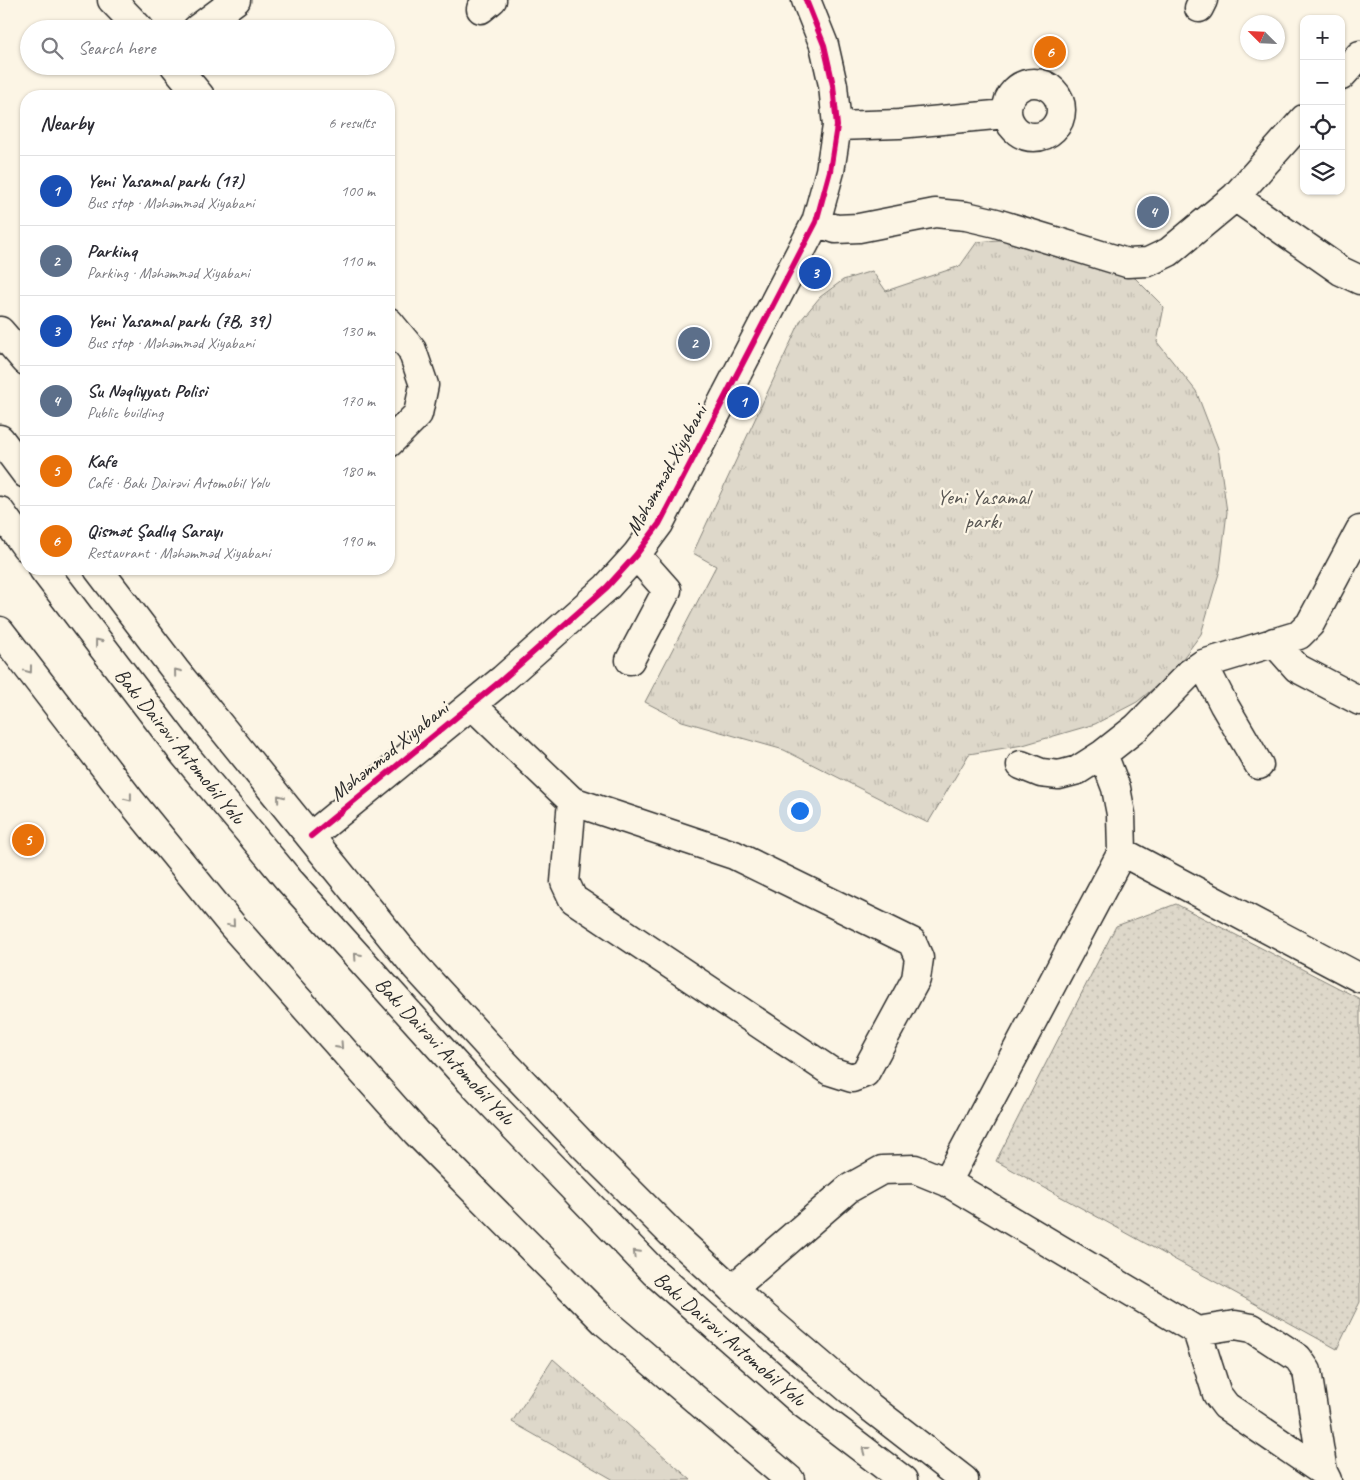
<!DOCTYPE html>
<meta charset="utf-8">
<style>
body{margin:0;font-family:Caveat,sans-serif;background:#f2f2f3;color:#2b2b33}
.controls{position:absolute;right:15px;top:15px;display:grid;overflow:hidden;border-radius:10px;box-shadow:0 1px 4px #0004}
.controls button{width:45px;height:45px;display:grid;place-items:center;padding:0;border:0;border-bottom:1px solid #e1e1e2;background:#fff;color:#2b2b33;font:25px sans-serif}
.compass{position:absolute;left:1240px;top:15px;width:45px;height:45px;border-radius:50%;background:#fff;box-shadow:0 1px 4px #0004;rotate:294deg}
.you{position:absolute;left:799px;top:810px;width:18px;height:18px;margin:-12px;border:4px solid #fff;border-radius:50%;background:#1a73e8;box-shadow:0 0 0 8px #1a73e833}
.badge{display:grid;place-items:center;width:32px;height:32px;border-radius:50%;background:#111827;color:#fff;font-size:16px;font-weight:700}
.pin{position:absolute;translate:-50% -50%;border:2px solid #fff;box-shadow:0 1px 5px #0006}
.list{margin:0;padding:0;list-style:none}
h2{display:flex;justify-content:space-between;align-items:center;height:65px;margin:0;padding:0 20px;font-size:21px}
h2 small{font-size:16px;font-weight:400;color:#7c7c81}
.list li{display:grid;grid-template-columns:32px 1fr auto;gap:15px;align-items:center;box-sizing:border-box;height:70px;padding:0 20px;border-top:1px solid #e1e1e2}
.list b{display:block;font-size:19px;white-space:nowrap}
.list p{margin:0;font-size:16px;white-space:nowrap;color:#7c7c81}
.list em{font-size:16px;font-style:normal;color:#7c7c81}
.icon{flex:none;width:28px;height:28px;fill:none;stroke:currentColor;stroke-width:2;stroke-linecap:round;stroke-linejoin:round}
.map{position:relative;flex:none;width:1360px;height:1480px;overflow:hidden}
.search{position:absolute;background:#fff;box-shadow:0 1px 4px #0004;left:20px;top:20px;width:375px;height:55px;display:flex;align-items:center;gap:12px;box-sizing:border-box;padding:0 18px;border-radius:28px;color:#7c7c81;font-size:19px}
.panel{position:absolute;background:#fff;box-shadow:0 1px 4px #0004;left:20px;top:90px;width:375px;height:485px;border-radius:20px}
.map>svg:first-child{display:block}
.grass{fill:url(#grass-dots);stroke:#84827a}
.park{fill:url(#park-tufts);stroke:#84827a}
.lines{fill:none;stroke-linecap:round;stroke-linejoin:round}
.minor-casing{stroke:#2b2b2b;stroke-width:31}
.major-casing{stroke:#2b2b2b;stroke-width:31}
.highway-casing{stroke:#2b2b2b;stroke-width:31}
.minor{stroke:#fcf5e5;stroke-width:28}
.major{stroke:#fcf5e5;stroke-width:28}
.highway{stroke:#fcf5e5;stroke-width:28}
.cycleway-casing{stroke:#fcf5e5;stroke-width:9}
.cycleway{stroke:#d6006c;stroke-width:6}
.oneway{stroke:#949088}
.labels{text-anchor:middle;dominant-baseline:central;stroke-width:4.5;stroke-linejoin:round;paint-order:stroke}
.street-label{font-size:21px;fill:#2b2b2b;stroke:#fcf5e5}
.park-label{font-size:21px;fill:#585653;stroke:#fcf5e5}
</style>
<div class="map">
<svg width="1360" height="1480" viewBox="0 0 1360 1480">
<defs>
<pattern id="grass-dots" width="8" height="8" patternUnits="userSpaceOnUse" patternTransform="scale(1.25)"><rect width="8" height="8" fill="#ded8ca"/><path d="M2 2h.1M6 6h.1" fill="none" stroke="#bfbaae" stroke-width="1.8" stroke-linecap="round"/></pattern>
<pattern id="park-tufts" width="24" height="20" patternUnits="userSpaceOnUse" patternTransform="scale(1.25)"><rect width="24" height="20" fill="#ded8ca"/><path d="M3 7l-1-3M5 7V3M7 7l1-3M15 17l-1-3M17 17v-4M19 17l1-3" fill="none" stroke="#bfbaae"/></pattern>
</defs>
<rect width="100%" height="100%" fill="#fcf5e5"/>
<filter id="ink" filterUnits="userSpaceOnUse"><feTurbulence type="fractalNoise" baseFrequency=".02" numOctaves="2"/><feDisplacementMap in="SourceGraphic" scale="10" xChannelSelector="R" yChannelSelector="G"/><feConvolveMatrix kernelMatrix="1 2 1 2 8 2 1 2 1" color-interpolation-filters="sRGB"/></filter>
<g filter="url(#ink)">
<path class="grass" d="M1176,904l184,95v303l-23,47 -341,-188 120,-235z"/>
<path class="park" d="M1009,239l68,18 58,21 29,29 -7,35 39,49 22,57 9,64 -7,58 -19,64 -29,39 -35,29 -42,22 -72,21 -54,9 -41,69 -144,-73 -102,-29 -37,-19 71,-136 -23,-13 108,-233 19,-23 23,-17 29,-9 14,20 74,-25 17,-24z
M553,1359l138,121h-77l-102,-58z"/>
<g class="lines">
<defs>
<path id="minor" d="M112,0l28,29
M1199,8l4,-8
M481,9l11,-9
M197,29l39,-29
M175,66l25,30
M1341,76l19,-21
M1007 110a27 27 0 1 1 54 0a27 27 0 1 1-54 0Z
M837,126l62,-2 107,-10
M1235,197l106,74 19,9
M816,222l20,7 23,-1 76,-15 31,3 30,7 131,40 21,-1 21,-10 66,-55 69,-78
M389,322l23,28 12,35 -6,29 -29,29
M0,331l26,30
M1274,642l23,26 63,33
M630,660l37,-70 -31,-35
M1203,664l21,41 35,60
M472,705l100,96 162,54 178,87 7,16 -3,21 -51,94 -13,5 -22,-7 -257,-172 -8,-17 7,-81
M1103,754l13,34 5,26 1,38
M1021,765l20,8 18,2 19,-5 25,-16 33,-26 54,-55 13,-9 96,-29 11,-11 50,-94
M311,836l192,-157 104,-92 29,-32 23,-31 157,-302 14,-51 7,-45 -4,-41 -9,-40 -18,-45
M947,1182l250,149 38,-6 17,3 46,30 9,13 16,101 4,8
M732,1289l116,-100 34,-19 33,-1 32,13 175,-330 238,126
M1197,1331l20,63 9,12 97,66"/>
<path id="major" d="M0,439l26,35
M98,569l77,101 240,296 79,86 87,91 90,90 61,56 138,118 94,73"/>
<path id="highway" d="M0,511l26,36
M43,569l141,185 104,125 182,202 184,191 151,133 98,75
M0,631l130,169 102,125 184,207 188,189 186,159"/>
</defs>
<use href="#minor" class="minor-casing"/>
<use href="#major" class="major-casing"/>
<use href="#highway" class="highway-casing"/>
<use href="#minor" class="minor"/>
<use href="#major" class="major"/>
<use href="#highway" class="highway"/>
<defs>
<path id="cycleway" d="M311,836l192,-157 104,-92 29,-32 23,-31 157,-302 14,-51 7,-45 -4,-41 -9,-40 -18,-45"/>
</defs>
<use href="#cycleway" class="cycleway-casing"/>
<use href="#cycleway" class="cycleway"/>
</g>
<defs><path id="oneway-chevron" d="M-2-3.5L2.5 0L-2 3.5" fill="none" stroke-width="1.6" stroke-linecap="round" stroke-linejoin="round" transform="scale(1.25)"/></defs>
<g class="oneway">
<use href="#oneway-chevron" transform="translate(98 642) rotate(-128)"/>
<use href="#oneway-chevron" transform="translate(29 670) rotate(53)"/>
<use href="#oneway-chevron" transform="translate(177 672) rotate(-129)"/>
<use href="#oneway-chevron" transform="translate(129 798) rotate(52)"/>
<use href="#oneway-chevron" transform="translate(280 798) rotate(-129)"/>
<use href="#oneway-chevron" transform="translate(232 924) rotate(50)"/>
<use href="#oneway-chevron" transform="translate(357 956) rotate(-132)"/>
<use href="#oneway-chevron" transform="translate(340 1046) rotate(48)"/>
<use href="#oneway-chevron" transform="translate(636 1253) rotate(-134)"/>
<use href="#oneway-chevron" transform="translate(865 1450) rotate(-143)"/>
</g>
</g>
<g class="labels">
<g class="street-label">
<text transform="translate(666 470) rotate(-61)">Məhəmməd Xiyabani</text>
<text transform="translate(180 746) rotate(51)">Bakı Dairəvi Avtomobil Yolu</text>
<text transform="translate(389 751) rotate(-39)">Məhəmməd Xiyabani</text>
<text transform="translate(445 1051) rotate(47)">Bakı Dairəvi Avtomobil Yolu</text>
<text transform="translate(730 1339) rotate(41)">Bakı Dairəvi Avtomobil Yolu</text>
</g>
<g class="park-label">
<text x="983" y="497">Yeni Yasamal<tspan x="983" dy="24">parkı</tspan></text>
</g>
</g>
</svg>
<div class="controls">
<button>+</button>
<button>−</button>
<button><svg class="icon" aria-label="locate" viewBox="0 0 24 24"><circle cx="12" cy="12" r="6"/><path d="M12 2v4M12 18v4M2 12h4M18 12h4"/></svg></button>
<button><svg class="icon" aria-label="layers" viewBox="0 0 24 24"><path d="M12 4l9 5-9 5-9-5zM3 14l9 5 9-5"/></svg></button>
</div>
<svg class="compass" viewBox="-18 -18 36 36"><path d="M0-13l5 13h-10z" fill="#e53935"/><path d="M0 13l5-13h-10z" fill="#7c7c81"/></svg>
<div class="you"></div>
<div class="pin badge" style="left:743px;top:402px;background:#1a4fb4">1</div>
<div class="pin badge" style="left:694px;top:343px;background:#5c6f8a">2</div>
<div class="pin badge" style="left:815px;top:273px;background:#1a4fb4">3</div>
<div class="pin badge" style="left:1153px;top:212px;background:#5c6f8a">4</div>
<div class="pin badge" style="left:28px;top:840px;background:#e8710a">5</div>
<div class="pin badge" style="left:1050px;top:52px;background:#e8710a">6</div>
<div class="search"><svg class="icon" aria-label="search" viewBox="0 0 24 24"><circle cx="10" cy="10" r="6"/><path d="M15 15l6 6"/></svg>Search here</div>
<section class="panel">
<h2>Nearby<small>6 results</small></h2>
<ul class="list">
<li><span class="badge" style="background:#1a4fb4">1</span><div><b>Yeni Yasamal parkı (17)</b><p>Bus stop · Məhəmməd Xiyabani</p></div><em>100 m</em></li>
<li><span class="badge" style="background:#5c6f8a">2</span><div><b>Parkinq</b><p>Parking · Məhəmməd Xiyabani</p></div><em>110 m</em></li>
<li><span class="badge" style="background:#1a4fb4">3</span><div><b>Yeni Yasamal parkı (7B, 39)</b><p>Bus stop · Məhəmməd Xiyabani</p></div><em>130 m</em></li>
<li><span class="badge" style="background:#5c6f8a">4</span><div><b>Su Nəqliyyatı Polisi</b><p>Public building</p></div><em>170 m</em></li>
<li><span class="badge" style="background:#e8710a">5</span><div><b>Kafe</b><p>Café · Bakı Dairəvi Avtomobil Yolu</p></div><em>180 m</em></li>
<li><span class="badge" style="background:#e8710a">6</span><div><b>Qismət Şadlıq Sarayı</b><p>Restaurant · Məhəmməd Xiyabani</p></div><em>190 m</em></li>
</ul>
</section>
</div>
